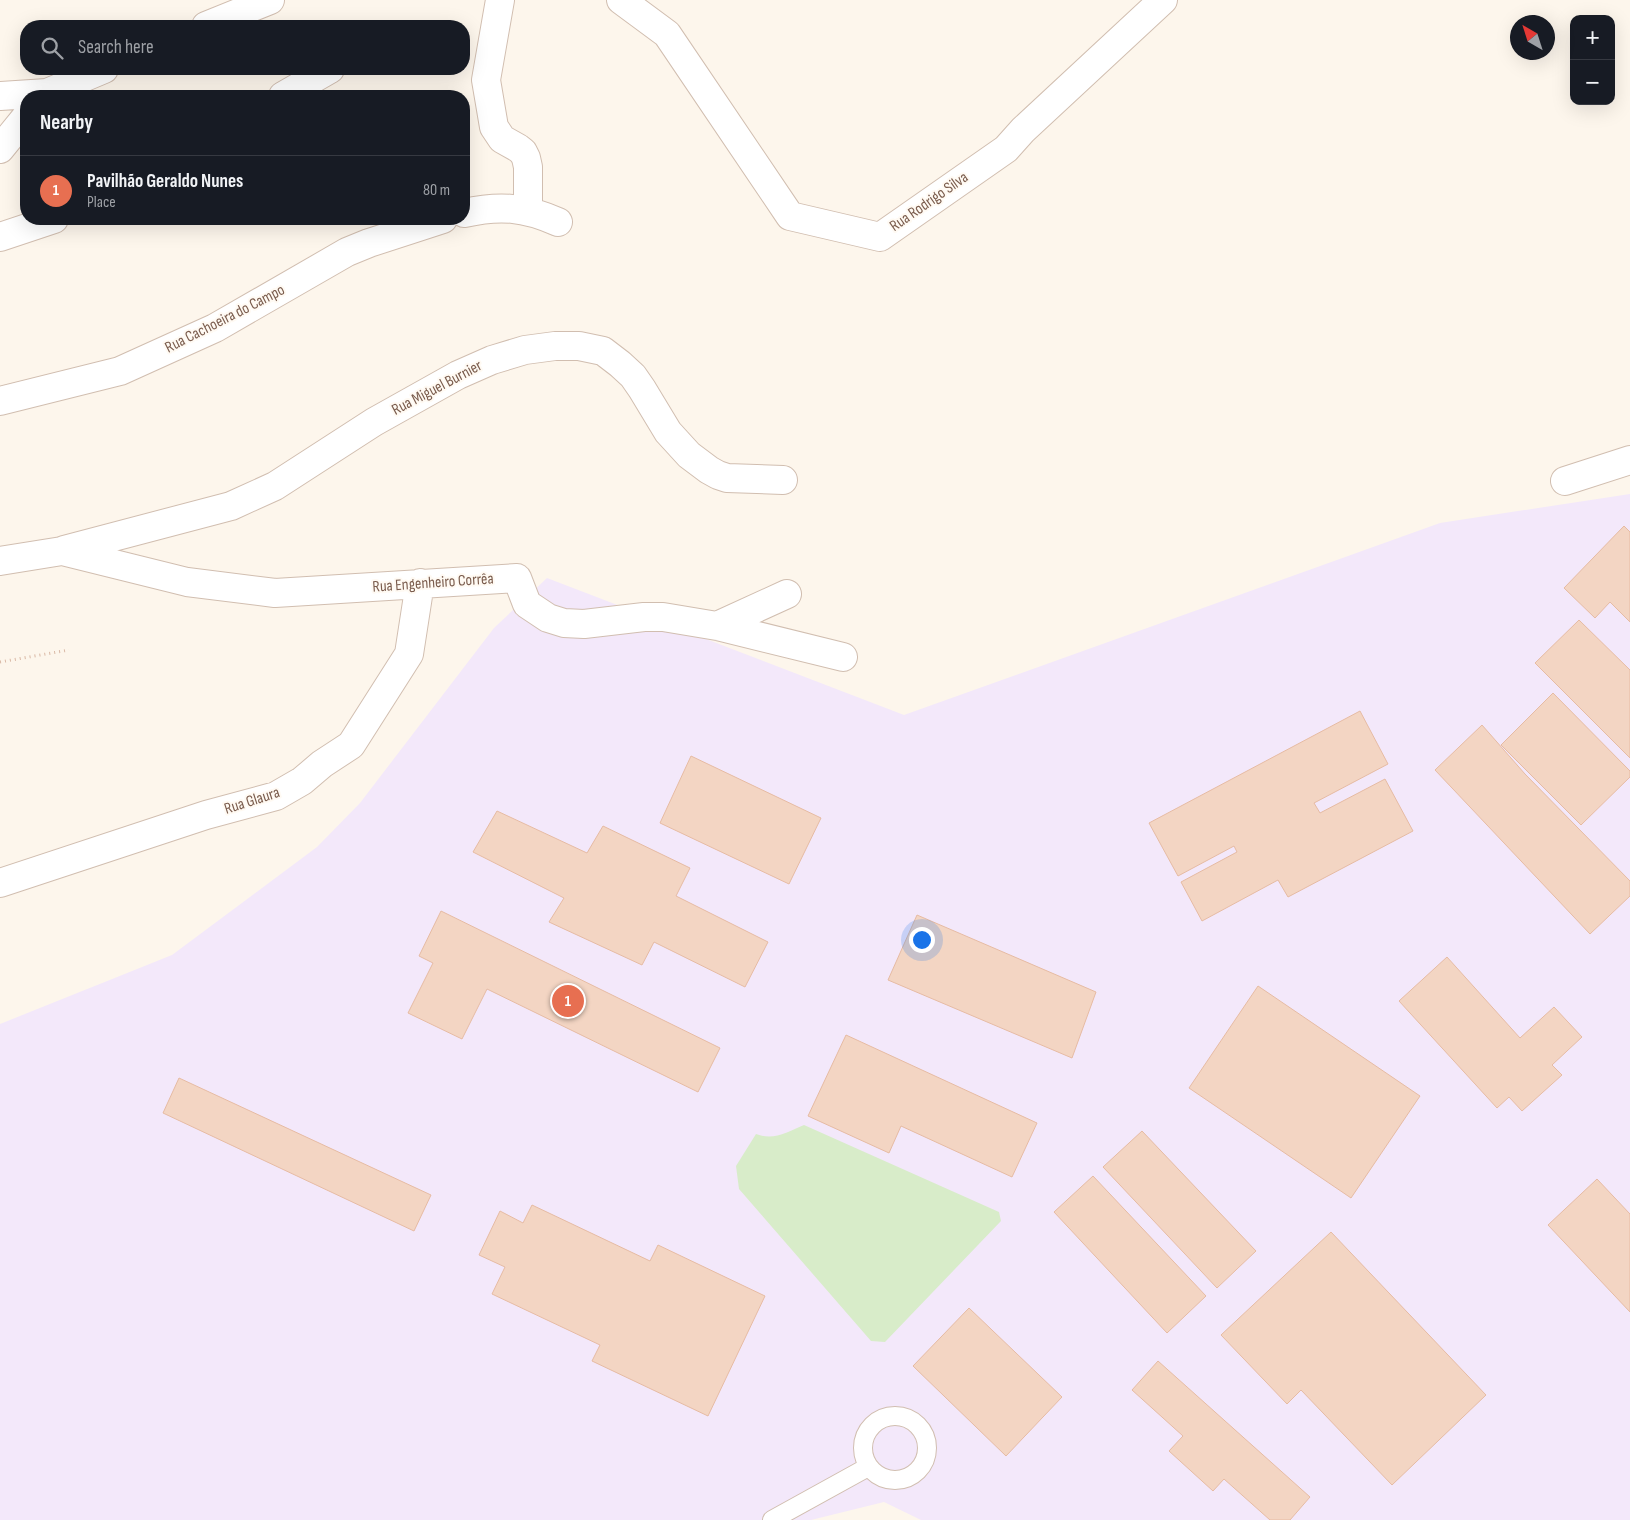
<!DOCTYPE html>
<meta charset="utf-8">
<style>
body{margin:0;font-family:"Sofia Sans Condensed",sans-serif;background:#242831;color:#f1f3f6}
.controls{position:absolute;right:15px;top:15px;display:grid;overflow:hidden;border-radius:10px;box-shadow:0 5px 20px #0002}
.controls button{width:45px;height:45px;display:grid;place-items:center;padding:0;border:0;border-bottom:1px solid #363941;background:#171b24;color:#f1f3f6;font:25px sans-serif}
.compass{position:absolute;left:1510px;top:15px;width:45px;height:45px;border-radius:50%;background:#171b24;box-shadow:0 5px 20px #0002;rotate:321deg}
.you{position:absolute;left:921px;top:939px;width:18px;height:18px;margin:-12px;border:4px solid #fff;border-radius:50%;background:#1a73e8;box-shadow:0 0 0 8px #1a73e833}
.badge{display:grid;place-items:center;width:32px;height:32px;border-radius:50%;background:#e76f51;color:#fff;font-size:16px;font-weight:700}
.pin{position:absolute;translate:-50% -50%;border:2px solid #fff;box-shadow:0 1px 5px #0006}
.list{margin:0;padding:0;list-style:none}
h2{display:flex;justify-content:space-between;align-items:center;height:65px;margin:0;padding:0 20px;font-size:21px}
h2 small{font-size:16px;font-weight:400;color:#9ea1a6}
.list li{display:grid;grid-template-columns:32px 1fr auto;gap:15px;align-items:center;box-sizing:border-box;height:70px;padding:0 20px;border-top:1px solid #363941}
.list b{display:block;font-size:19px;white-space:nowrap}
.list p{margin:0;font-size:16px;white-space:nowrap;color:#9ea1a6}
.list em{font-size:16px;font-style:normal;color:#9ea1a6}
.icon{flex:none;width:28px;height:28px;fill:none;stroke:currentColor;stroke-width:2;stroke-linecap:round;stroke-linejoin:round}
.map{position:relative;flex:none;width:1630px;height:1520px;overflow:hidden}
.search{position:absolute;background:#171b24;box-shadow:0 5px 20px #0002;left:20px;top:20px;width:450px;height:55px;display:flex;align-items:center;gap:12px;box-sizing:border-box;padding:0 18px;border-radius:20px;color:#9ea1a6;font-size:19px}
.panel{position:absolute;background:#171b24;box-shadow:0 5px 20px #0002;left:20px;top:90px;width:450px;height:135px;border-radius:20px}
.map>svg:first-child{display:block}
.education{fill:#f3e8fa}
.green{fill:#d8ecc9}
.building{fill:#f3d5c3;stroke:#e6bba3}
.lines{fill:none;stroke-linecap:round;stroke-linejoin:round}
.service-casing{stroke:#d1beb0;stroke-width:20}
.minor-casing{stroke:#d1beb0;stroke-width:30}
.path{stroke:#d9b8a5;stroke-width:3;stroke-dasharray:1 4;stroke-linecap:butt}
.service{stroke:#fff;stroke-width:18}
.minor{stroke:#fff;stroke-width:28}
.labels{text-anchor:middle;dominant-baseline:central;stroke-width:4;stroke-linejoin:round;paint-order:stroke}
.street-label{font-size:16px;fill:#7a5c4d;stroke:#fffaf3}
</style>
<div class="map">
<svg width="1630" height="1520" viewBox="0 0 1630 1520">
<rect width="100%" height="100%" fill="#fdf6ec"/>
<path class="education" d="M1630,494v1026h-709l-37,-18 -73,18h-811v-496l172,-69 145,-108 43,-44 134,-175 53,-50 357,137 536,-192z"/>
<path class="green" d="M804,1125l195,87 2,9 -116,121 -14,-1 -132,-152 -3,-23 20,-32c18,7 31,-2 48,-9z"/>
<path class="building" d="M1624,526l6,6v90l-20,-20 -15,16 -31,-30z
M1579,620l51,50v88l-95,-95z
M1553,693l77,78v6l-49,48 -80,-80z
M1360,711l28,53 -74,39 6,10 65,-34 28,52 -125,66 -10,-17 -76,41 -21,-39 56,-30 -3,-6 -56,30 -29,-53z
M1482,725l43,49 105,107v15l-40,38 -155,-164z
M691,756l130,62 -32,66 -129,-61z
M497,811l90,42 16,-27 87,42 -14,28 92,46 -23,45 -91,-45 -12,23 -93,-43 15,-24 -91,-46z
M441,911l279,137 -22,44 -211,-103 -25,50 -54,-26 25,-50 -14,-7z
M917,915l179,77 -24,66 -184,-78z
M1447,957l73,81 34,-31 28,30 -30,28 10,10 -40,36 -13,-14 -12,11 -98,-107z
M1258,986l162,110 -69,102 -162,-110z
M846,1035l191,88 -25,54 -111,-51 -12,27 -81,-37z
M179,1078l252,117 -17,36 -251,-118z
M1142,1131l114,120 -39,37 -114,-121z
M1093,1176l113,120 -39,37 -113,-121z
M1597,1179l33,35v98l-82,-87z
M532,1205l118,56 8,-16 107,51 -57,120 -116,-55 8,-16 -108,-51 13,-27 -26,-12 21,-44 23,12z
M1331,1232l155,163 -94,90 -91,-95 -14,14 -66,-69z
M969,1308l93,89 -56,59 -93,-90z
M1158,1361l152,136 -20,23h-20l-46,-41 -11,12 -44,-40 14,-15 -51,-46z"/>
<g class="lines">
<defs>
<path id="service" d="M863 1448a32 32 0 1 1 64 0a32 32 0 1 1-64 0Z
M772,1520l96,-53"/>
<path id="minor" d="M500,0l-14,80 8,47 8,12 16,9 5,4 3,6 2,9v44
M621,0l46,34 123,182 90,21 126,-88 17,-19 140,-130
M206,26l64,-26
M0,96l47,-3 57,-24
M283,96l47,-27
M0,149l26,-32
M464,213c36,-8 60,-6 94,9
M0,237l54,-18
M0,401l120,-30 95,-43 132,-76 22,-9 74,-24
M1565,481l65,-21
M64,550l167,-44 44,-20 99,-64 84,-47 34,-15 33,-10 30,-4h24l24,5 17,13 13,12 9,13 26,43 21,23 20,15 9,5 9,3 56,2
M0,561l62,-10 125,31 88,11 242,-15 10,26 21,14 16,5 20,1 60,-7h19l54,9 126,31
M717,626l70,-32
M0,883l206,-68 70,-19 26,-15 20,-17 29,-19 58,-91 11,-71"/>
</defs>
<use href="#service" class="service-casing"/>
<use href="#minor" class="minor-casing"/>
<path class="path" d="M0,662l69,-12"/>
<use href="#service" class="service"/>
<use href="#minor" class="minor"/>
</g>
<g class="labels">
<g class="street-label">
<text transform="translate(929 202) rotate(-35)">Rua Rodrigo Silva</text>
<text transform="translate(225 319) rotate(-27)">Rua Cachoeira do Campo</text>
<text transform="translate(437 388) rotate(-28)">Rua Miguel Burnier</text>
<text transform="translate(433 583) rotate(-4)">Rua Engenheiro Corrêa</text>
<text transform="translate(252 801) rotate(-18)">Rua Glaura</text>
</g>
</g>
</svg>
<div class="controls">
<button>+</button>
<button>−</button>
</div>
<svg class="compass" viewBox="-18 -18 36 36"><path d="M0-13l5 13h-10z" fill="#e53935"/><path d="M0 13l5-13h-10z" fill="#9ea1a6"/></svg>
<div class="you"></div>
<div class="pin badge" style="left:568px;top:1001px">1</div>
<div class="search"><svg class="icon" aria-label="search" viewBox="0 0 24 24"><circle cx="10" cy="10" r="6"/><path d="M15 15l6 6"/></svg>Search here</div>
<section class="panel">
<h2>Nearby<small></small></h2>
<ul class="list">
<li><span class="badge">1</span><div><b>Pavilhão Geraldo Nunes</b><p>Place</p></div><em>80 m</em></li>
</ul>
</section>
</div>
